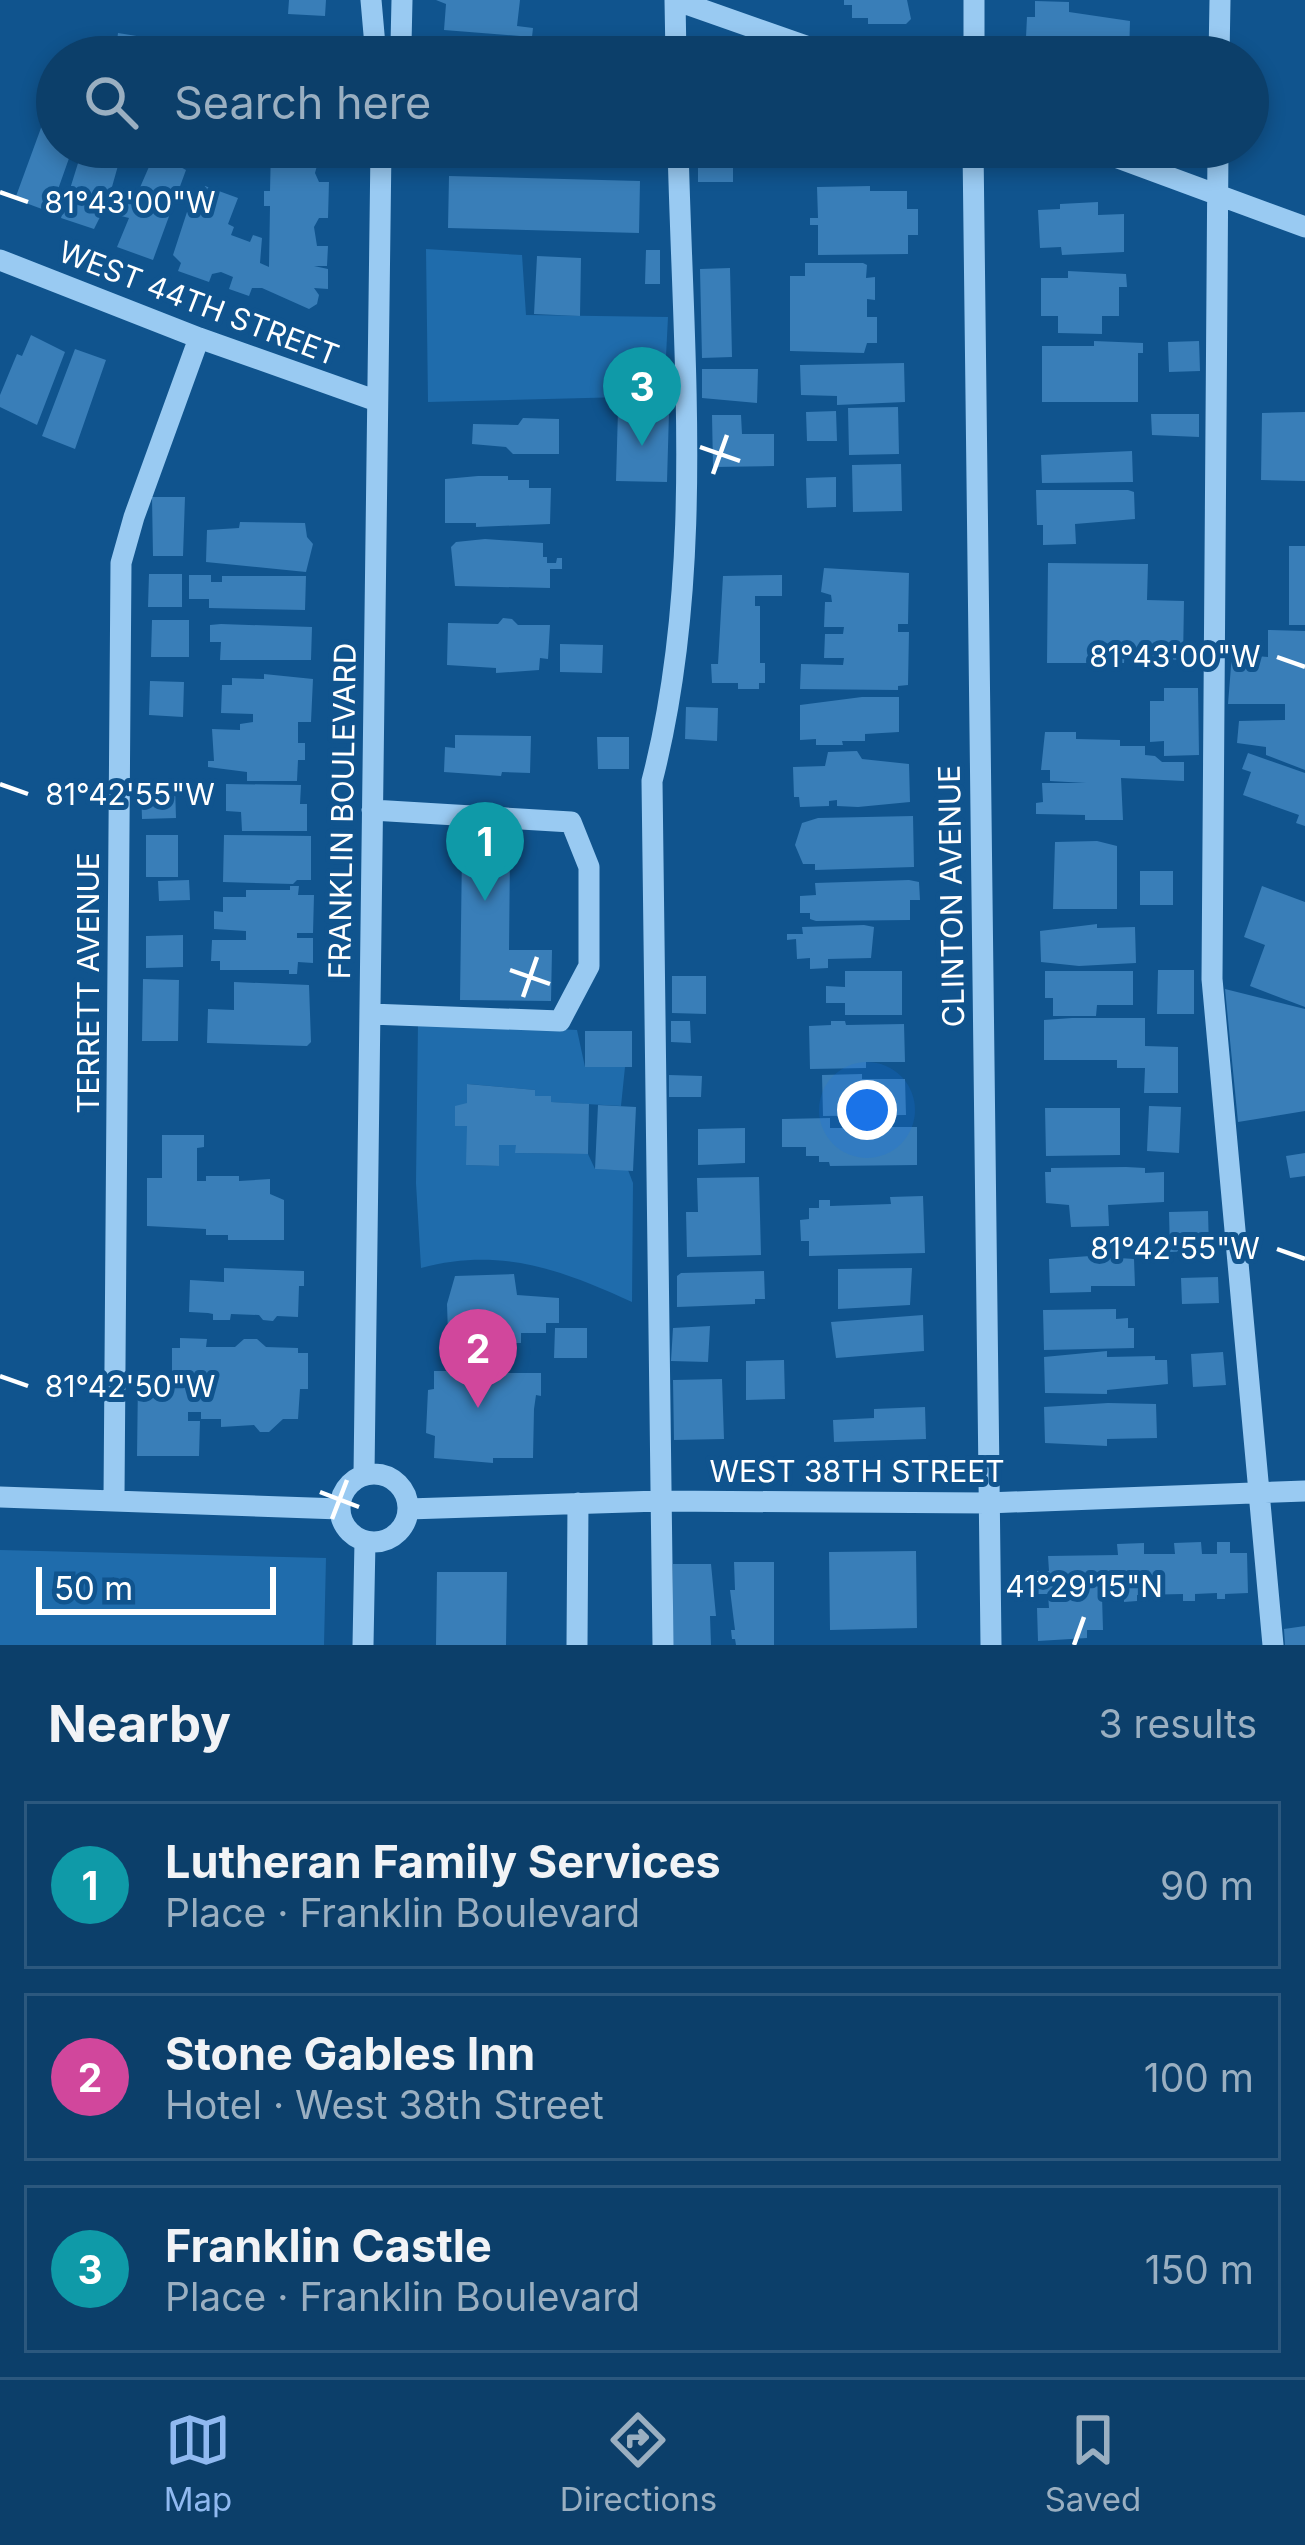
<!DOCTYPE html>
<meta charset="utf-8">
<style>
body{margin:0;font-family:Inter,sans-serif;background:#154670;color:#f1f3f6}
.scale{position:absolute;left:36px;bottom:30px;width:240px;box-sizing:border-box;padding-left:12px;border:6px solid #fff;border-top:0;font-size:33px;line-height:42px;white-space:nowrap;color:#fff;-webkit-text-stroke:9px #10548e;paint-order:stroke}
.you{position:absolute;left:867px;top:1110px;width:42px;height:42px;margin:-30px;border:9px solid #fff;border-radius:50%;background:#1a73e8;box-shadow:0 0 0 18px #1a73e833}
.badge{display:grid;place-items:center;width:78px;height:78px;border-radius:50%;background:#90b9f0;color:#fff;font-size:39px;font-weight:700}
.pin{position:absolute;translate:-50% -99px;filter:drop-shadow(0 3px 6px #0008)}
.pin::after{content:'';position:absolute;top:63px;width:42px;height:36px;background:inherit;clip-path:polygon(0 0,100% 0,50% 100%)}
.list{margin:0;padding:0;list-style:none}
h2{display:flex;justify-content:space-between;align-items:center;height:156px;margin:0;padding:0 48px;font-size:51px}
h2 small{font-size:39px;font-weight:400;color:#9aafc1}
.list li{display:grid;grid-template-columns:78px 1fr auto;gap:36px;align-items:center;box-sizing:border-box;height:168px;margin:0 24px 24px;padding:0 24px;border:3px solid #2c587e;border-radius:0px}
.list b{display:block;font-size:45px;white-space:nowrap}
.list p{margin:0;font-size:39px;white-space:nowrap;color:#9aafc1}
.list em{font-size:39px;font-style:normal;color:#9aafc1}
.icon{flex:none;width:66px;height:66px;fill:none;stroke:currentColor;stroke-width:2;stroke-linecap:round;stroke-linejoin:round}
.map{position:relative;flex:none;width:1305px;height:1645px;overflow:hidden}
.search{position:absolute;background:#0c3f6a;box-shadow:0 6px 18px #0003;left:36px;right:36px;top:36px;height:132px;display:flex;align-items:center;gap:30px;box-sizing:border-box;padding:0 42px;border-radius:66px;color:#9aafc1;font-size:45px}
.sheet{height:732px;background:#0c3f6a}
nav{display:flex;justify-content:space-around;align-items:center;box-sizing:border-box;height:168px;border-top:3px solid #2c587e;background:#0c3f6a;font-size:33px;color:#9aafc1}
nav a{display:grid;justify-items:center;gap:6px}
nav .on{color:#90b9f0}
.map>svg:first-child{display:block}
.green{fill:#1f6cac}
.building{fill:#397eb8}
.lines{fill:none;stroke-linecap:round;stroke-linejoin:round}
.minor{stroke:#99caf2;stroke-width:21}
.ticks{fill:none;stroke:#fff;stroke-width:4.5}
.labels{text-anchor:middle;dominant-baseline:central;stroke-width:10;stroke-linejoin:round;paint-order:stroke}
.street-label{font-size:30px;fill:#fff;stroke:#10548e}
.ticks-label{font-size:30px;text-anchor:middle;fill:#fff;stroke:#10548e;stroke-width:10;stroke-linejoin:round;paint-order:stroke}
</style>
<div class="map">
<svg width="1305" height="1645" viewBox="0 0 1305 1645">
<rect width="100%" height="100%" fill="#10548e"/>
<path class="green" d="M426,249l96,6 4,60 142,2 -4,79 -236,6z
M418,1022l159,8 8,37h40l-4,39 -70,-4v-6h-16v-6l-67,-6 -1,19 -12,22 12,1v39l31,1 1,-21h17v8l72,1 7,15 33,1 5,13 -1,119c-72,-33 -132,-55 -211,-34l-5,-85z
M0,1550l326,8 -2,87h-324z"/>
<path class="building" d="M289,0h37l-1,16 -37,-2z
M436,0h84l-3,26 16,2 -1,9 -88,-7 2,-26z
M844,0h63l4,19 -5,5h-38v-6h-16v-13h-8z
M1035,1l34,1v10l61,9 -1,36h-104l2,-40h8z
M118,33l37,6 -2,18h-38z
M1165,37l45,1 -1,19h-44z
M520,45v12h-71v-11z
M45,117l12,4v26h16l-23,65 -35,-13z
M83,147h34l-2,6 6,2 -13,46 -14,28 -33,-11z
M271,147h59v12l-11,-1 -4,15 4,9h10l-1,36h-9l-5,9 3,19h11l-1,20h-13l14,3v20l-14,-1 5,7 -2,9 -8,5 -47,-21h-10l-3,8 -20,-7 4,-12 -12,-5 -9,2 -3,8 -31,-11 3,-8 -8,-8 14,-43 7,2 11,-28 33,12 -10,26 6,3 -3,8 19,7 3,-7 9,3 -2,25 9,4 1,-61h-6v-15h6z
M457,147h96v4h-10v9h-14v4l-19,-5 -1,5h-20v-5l-32,-2z
M723,147l10,3v32h-35v-32z
M155,153l31,17 -33,90 -36,-13 12,-29 -8,-2 10,-26 7,2z
M449,176l191,5 -1,52 -191,-5z
M870,186v5h37v18h11v26h-10v19l-90,1v-30h-8v-7h8l-1,-31z
M1098,202v13l26,-1v38l-62,3 -1,-8 -21,1 -2,-38 22,-1v-5z
M646,250h14v34h-15z
M537,256l44,2 -1,58 -46,-2z
M805,263h58l4,2 -1,13 9,-1v23l-8,-1v18h10v26h-10l-3,10 -74,-2v-75h15z
M730,268l2,89 -30,1 -2,-89z
M1068,271l58,3 1,13h-8v29h-17v18l-44,-1v-17h-17v-38h27z
M31,335l34,17 -28,73 -37,-18v-12l17,-41 5,2z
M1094,341l49,2v10h-5v49h-96v-56h52z
M1199,341l1,30 -31,1 -1,-30z
M75,349l31,11 -31,89 -33,-13z
M904,363l1,39 -68,3v-9l-36,-1 -1,-30z
M702,369h56l-1,34 -55,-5z
M898,407l1,47 -50,1 -1,-47z
M618,410l51,2 -2,70 -51,-1z
M836,411l1,30h-30l-1,-29z
M1305,412v69l-44,-1 1,-67z
M1151,414h48v23l-47,-2z
M712,415h29l1,19h32v32l-61,1z
M523,418l36,1v35h-46l-7,-7 -34,-3 1,-20 45,1z
M1132,451l1,31 -91,1 -1,-28z
M901,464l1,47 -49,1 -1,-47z
M478,476h30v4h21v8h22l-1,36 -74,3v-4h-31v-44z
M836,477v30l-29,1 -1,-30z
M1036,490h92l6,2 1,27 -60,5 1,20 -33,1v-20h-6z
M152,497h33l-2,59h-30z
M240,522l65,1 2,14 6,7 -7,28 -100,-10 1,-32 32,-2z
M485,539l58,4v14h4v6h9l1,-5h5v11h-12v19l-95,-2 -4,-39 5,-5z
M1289,546h16v79h-16z
M1048,563l100,1 -1,36 37,1 -1,59 -33,-1 1,-8 -26,-1 -1,13h-77z
M824,568l85,5 -1,51h-10v8h11l-1,53 -10,1v4l-98,-1 1,-25 42,1 1,-7h-20l1,-24h18l1,-7h-20l1,-25h7l-1,-7 -10,-3z
M149,574h33v33h-34z
M189,575h22v7h11v-6h84l-1,34 -96,-2v-9h-20z
M782,575v21h-27v10h5v57h5v20h-6v6h-21v-6h-26l-1,-19h7l5,-88z
M503,618l9,1 6,6h32l-2,34 -8,-1 -1,12 -43,3v-5l-49,-3 1,-42 50,1z
M152,620h37v37h-38z
M221,624l91,3 -1,33h-91l1,-18h-11v-17z
M1268,630l37,1v139l-39,-15v-8l-29,-4 2,-22 46,-1v-16h-57l4,-50 36,3z
M560,644l43,1 -1,28 -42,-1z
M264,674l49,5 -2,43h-13v21h7v17h-7l-1,21h-50v-9l-39,-5v-6h6l-2,-32 28,1v-6l13,-2v-8l-32,-1 1,-28h10v-7l32,1z
M150,681l34,1 -1,35 -34,-2z
M1164,688h34l1,67 -35,1v-15l-14,1v-41h14z
M862,697h37v35l-34,2v7h-23l1,4h-27v-6l-16,1v-35z
M686,707l32,1 -1,33 -32,-2z
M1045,732h31v7l44,1v6h25v9l10,1 7,6h22v19l-63,-3 2,42h-38v-5l-49,-1v-11l7,-1 -1,-19h44l-36,-2v-11h-9z
M455,735l76,1 -1,37 -28,-1 -1,4 -57,-4 1,-25 10,1z
M597,737h32v32h-31z
M857,751l5,8 47,5 1,38 -52,5 -21,-1v-6l-8,1v5l-29,1 -1,-10h-5l-1,-30 32,-1 3,-14z
M1248,753l57,20v53l-9,-3 3,-8 -56,-20 8,-23 -9,-3z
M226,784l75,1 -1,19h7v27h-65l-1,-19 -15,-1z
M175,785l1,33 -34,1 -1,-33z
M913,816l1,51 -99,3v-6h-12l-8,-19 7,-22 16,-5z
M146,835h32v42h-32z
M224,835l87,1v44h-14l-4,4 -70,-2z
M1055,842l42,-1 20,5v63h-64z
M462,851l48,1 -1,98h43l-1,51 -91,-1z
M1140,871h33v34h-33z
M189,880l1,20 -31,1 -1,-20z
M909,880l10,2 1,18h-10v20l-94,1 -6,-2v-6h-10v-17l16,-1 -1,-12z
M290,886h9l-1,9h16l-1,38h-16v5h16v25l-15,-1 -1,12h-8v-4h-69v-9h-9l1,-21h34v-9l-32,-2v-18l9,1v-15h23v-7h44z
M1262,886l43,16v105l-55,-21 15,-41 -21,-8z
M1097,924v4l38,-1 1,36 -57,3 -38,-4 -1,-31z
M864,925l10,2 -3,31 -43,1v9l-18,1v-11l-13,1 -1,-20 -9,1v-6h16l-1,-7z
M183,935v32l-37,1v-32z
M1158,970h36v44h-37z
M845,971h57v44h-57v-12h-19v-17l19,1z
M1045,971h88v34h-36l-1,11h-43v-18h-8z
M672,976h34v38l-34,-1z
M143,979l36,1 -1,61h-36z
M234,982l75,3 2,57 -4,4 -100,-3 1,-34 26,1z
M1225,989l80,20v102l-67,11z
M1072,1018h73v28l33,1v46h-34l1,-25h-28v-8h-73v-40z
M671,1021h19l1,22 -20,-1z
M831,1021h14l1,4 58,-1 1,38h-39v6l-56,1 -1,-43 22,-1z
M585,1031h47v36h-47z
M862,1074v5h43l1,36 -83,1 -1,-41z
M669,1075l33,1 -1,21h-32z
M467,1084l68,6v6h16v6l38,2 -1,50 -73,-1 1,-8h-17v21l-33,-1 1,-39h-12v-20l12,-3z
M598,1105l38,2 -3,64 -38,-2z
M1149,1106l32,1 -2,46 -32,-2z
M1045,1108h75v47l-74,1z
M830,1118v10h17v-7h26l-1,6h45v38l-87,1 -1,-4h-10v-6h-13v-9h-24v-28z
M745,1128v35l-47,2v-36z
M162,1135h42v12l-7,1v33h9v-5h33v5l31,-2v15l14,6v40h-56v-5h-22v-6l-59,-3v-48h15z
M1305,1153v23l-15,2 -4,-22z
M1126,1167l19,1v5l19,-1v30l-56,3 1,21 -38,1 -2,-22 -23,-2 -1,-31h6v-4z
M759,1177l2,78 -74,2 -1,-45h12l-1,-34z
M923,1196l2,57 -116,3v-15h-8l-1,-21 9,-1v-11h10v-8h11v6l61,-2 -1,-7z
M1208,1211l1,39 -39,2 -1,-40z
M1090,1256l44,3 1,27h-44v6l-41,1 -1,-34z
M224,1268l80,3v15h-5l-1,31 -21,-1 -4,5 -10,-1 -4,-5 -28,-1 -1,6h-17v-6l-5,-1 -19,-1 1,-32 34,2z
M912,1268l-2,37 -72,4v-40z
M764,1271l1,28h-10v5l-78,3v-31l4,-3z
M514,1274l3,21 42,3v25h-13v10h-25v10h-17v-7h-16v-5l-40,3 -1,-30 8,-28z
M1218,1277l1,26 -37,1 -1,-26z
M1116,1309v10l12,-1v10h6v20l-90,2 -1,-40z
M923,1315l1,36 -88,7 -5,-36z
M710,1326l-2,36 -37,-1 2,-33z
M555,1328h32v30h-33z
M180,1338l27,1 -1,8h29l9,-8h13l9,8 32,1v5h10v36h-8l-2,30h-15l-14,13h-9l-6,-7 -33,2v-8h-20v-7h-13v9h12l-1,35h-62l1,-76 34,1v-33h8z
M1107,1351v6l48,-1v4h12l1,24 -61,6v4l-62,-1 -1,-36z
M1223,1352l3,33 -33,2 -2,-33z
M784,1360l1,39 -39,1v-39z
M464,1367h28v6h49v23l-5,-1 -2,14 -1,49h-40v5l-59,-5 1,-22 -9,-3 2,-43 6,-1v-18h30z
M722,1379l2,60 -50,1 -1,-60z
M1108,1403l48,1 1,34 -50,1v7l-62,-3 -1,-36z
M925,1407l1,32 -92,3 -1,-22 41,-2v-9z
M1201,1542l1,12h15v-12h13v11h17l1,40 -23,1v5h-8v-6l-22,1v7h-12v-7l-46,1v6l-13,1v-6h-22l1,34h-16v8l-49,3 -1,-33h12l-1,-14h-11v-23h12l-1,-15 70,-1 -1,-11 27,-1v11h31l-1,-11z
M916,1551l1,77 -87,2 -1,-78z
M734,1562h40v83h-38l-1,-6h-3l-1,-9h4l-5,-40h5z
M673,1564h38l5,52h-6l1,29h-38z
M437,1572h70l-1,73h-70z
M1305,1626v19h-20l-1,-16z"/>
<g class="lines">
<path class="minor" d="M371,0l5,57
M397,57l4,-13 1,-44
M676,57l-1,-57 162,57
M974,57v-57
M1219,57l1,-57
M973,147l18,1498
M1088,147l217,80
M1218,147l-6,832 61,666
M0,260l199,78 178,63
M370,1014l190,7 29,-55v-99l-18,-45 -199,-12
M340 1508a34 34 0 1 1 68 0a34 34 0 1 1-68 0Z
M364,1475l17,-1328
M0,1497l340,12
M114,1498l7,-935 13,-46 65,-179
M408,1509l252,-8 327,2 318,-12
M363,1645l2,-104
M577,1645l1,-142
M663,1645l-11,-864c53,-205 31,-424 26,-634"/>
</g>
<path class="ticks" d="M0,192l28,10M700,447l40,14M713,474l14,-39M1277,657l28,10M0,784l28,10M510,970l40,14M523,997l14,-40M1277,1249l28,10M0,1376l28,10M320,1492l39,15M332,1519l15,-39M1074,1645l10,-28"/>
<g class="labels">
<g class="street-label">
<text transform="translate(199 303) rotate(21)">WEST 44TH STREET</text>
<text transform="translate(342 811) rotate(-89)">FRANKLIN BOULEVARD</text>
<text transform="translate(951 896) rotate(-91)">CLINTON AVENUE</text>
<text transform="translate(88 983) rotate(-90)">TERRETT AVENUE</text>
<text x="857" y="1471">WEST 38TH STREET</text>
</g>
</g>
<g class="ticks-label">
<text x="130" y="213">81°43'00"W</text>
<text x="1175" y="667">81°43'00"W</text>
<text x="130" y="805">81°42'55"W</text>
<text x="1175" y="1259">81°42'55"W</text>
<text x="130" y="1397">81°42'50"W</text>
<text x="1084" y="1597">41°29'15"N</text>
</g>
</svg>
<div class="scale">50 m</div>
<div class="you"></div>
<div class="pin badge" style="left:485px;top:901px;background:#0f9aa8">1</div>
<div class="pin badge" style="left:478px;top:1408px;background:#d1479c">2</div>
<div class="pin badge" style="left:642px;top:446px;background:#0f9aa8">3</div>
<div class="search"><svg class="icon" aria-label="search" viewBox="0 0 24 24"><circle cx="10" cy="10" r="6"/><path d="M15 15l6 6"/></svg>Search here</div>
</div>
<section class="sheet">
<h2>Nearby<small>3 results</small></h2>
<ul class="list">
<li><span class="badge" style="background:#0f9aa8">1</span><div><b>Lutheran Family Services</b><p>Place · Franklin Boulevard</p></div><em>90 m</em></li>
<li><span class="badge" style="background:#d1479c">2</span><div><b>Stone Gables Inn</b><p>Hotel · West 38th Street</p></div><em>100 m</em></li>
<li><span class="badge" style="background:#0f9aa8">3</span><div><b>Franklin Castle</b><p>Place · Franklin Boulevard</p></div><em>150 m</em></li>
</ul>
</section>
<nav>
<a class="on"><svg class="icon" aria-label="map" viewBox="0 0 24 24"><path d="M3 6l6-2 6 2 6-2v14l-6 2-6-2-6 2zM9 4v14M15 6v14"/></svg>Map</a>
<a><svg class="icon" aria-label="directions" viewBox="0 0 24 24"><path d="M12 3l9 9-9 9-9-9zM9 14v-3h6M13 9l2 2-2 2"/></svg>Directions</a>
<a><svg class="icon" aria-label="saved" viewBox="0 0 24 24"><path d="M7 4h10v16l-5-4-5 4z"/></svg>Saved</a>
</nav>
